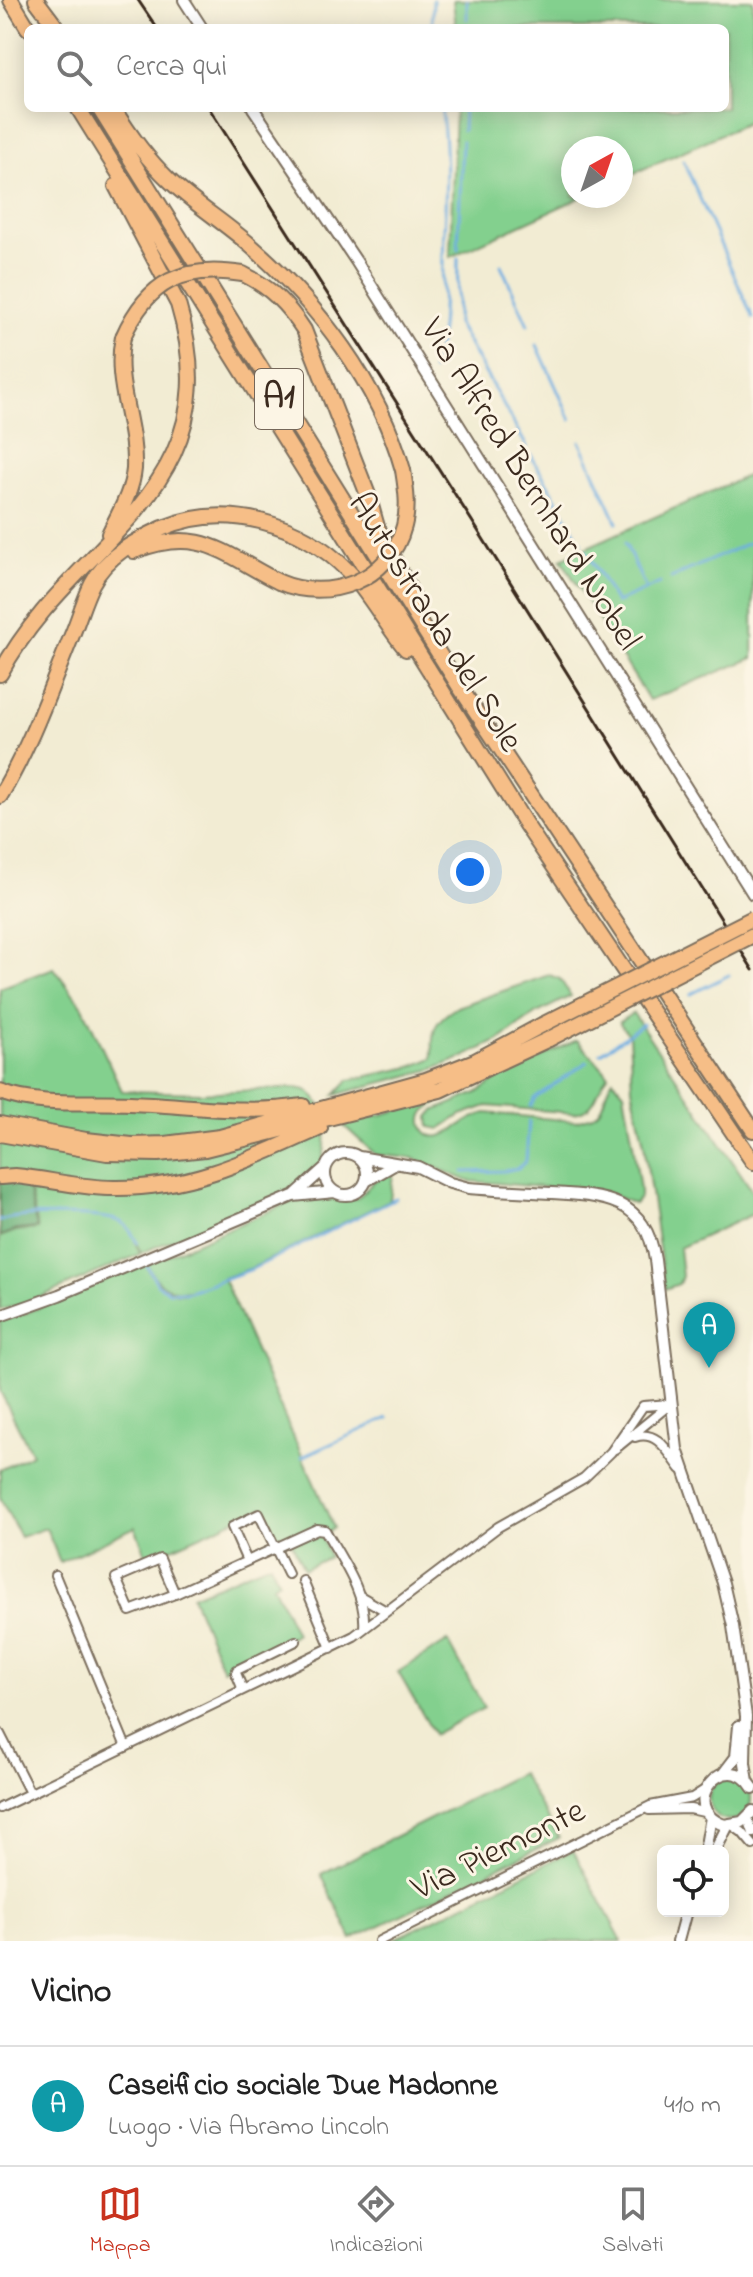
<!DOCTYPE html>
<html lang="it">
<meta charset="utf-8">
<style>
body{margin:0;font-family:"Indie Flower",sans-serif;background:#f6f6f6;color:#222}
.controls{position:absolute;right:24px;bottom:24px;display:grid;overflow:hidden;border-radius:12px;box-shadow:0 4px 20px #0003}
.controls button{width:72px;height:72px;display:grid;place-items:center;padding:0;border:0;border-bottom:2px solid #e0e0e0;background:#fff;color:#222;font:40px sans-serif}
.compass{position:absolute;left:561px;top:136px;width:72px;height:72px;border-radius:50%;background:#fff;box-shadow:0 4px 20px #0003;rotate:40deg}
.you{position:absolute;left:470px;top:872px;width:28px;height:28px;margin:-20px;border:6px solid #fff;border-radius:50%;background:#1a73e8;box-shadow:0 0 0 12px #1a73e833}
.badge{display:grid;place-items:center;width:52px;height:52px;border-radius:50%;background:#c8321e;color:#fff;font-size:26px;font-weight:700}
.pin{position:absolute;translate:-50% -66px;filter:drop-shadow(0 2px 4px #0008)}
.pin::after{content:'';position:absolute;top:42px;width:28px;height:24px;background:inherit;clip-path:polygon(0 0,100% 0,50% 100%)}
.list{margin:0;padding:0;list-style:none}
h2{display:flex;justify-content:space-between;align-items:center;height:104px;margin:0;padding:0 32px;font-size:34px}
h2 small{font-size:26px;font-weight:400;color:#767676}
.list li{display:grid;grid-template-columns:52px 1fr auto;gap:24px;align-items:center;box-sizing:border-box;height:120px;padding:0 32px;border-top:2px solid #e0e0e0}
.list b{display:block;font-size:30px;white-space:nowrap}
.list p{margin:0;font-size:26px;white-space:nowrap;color:#767676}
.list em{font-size:26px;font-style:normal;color:#767676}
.icon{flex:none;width:44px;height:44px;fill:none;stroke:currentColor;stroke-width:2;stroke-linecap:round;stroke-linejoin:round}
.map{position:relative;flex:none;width:753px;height:1941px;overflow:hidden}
.search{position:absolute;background:#fff;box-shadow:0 4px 20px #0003;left:24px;right:24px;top:24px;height:88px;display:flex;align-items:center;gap:20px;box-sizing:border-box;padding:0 28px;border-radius:12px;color:#767676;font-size:30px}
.sheet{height:224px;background:#fff}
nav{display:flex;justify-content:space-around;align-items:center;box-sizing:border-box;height:112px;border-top:2px solid #e0e0e0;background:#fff;font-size:22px;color:#767676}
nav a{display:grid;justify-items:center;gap:4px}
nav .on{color:#c8321e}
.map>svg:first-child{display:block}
.green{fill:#83d08e;stroke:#5f7d56;stroke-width:2}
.forest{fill:#6ab279;stroke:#526e4c;stroke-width:2}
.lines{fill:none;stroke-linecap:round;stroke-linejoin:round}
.stream{stroke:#6eade1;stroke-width:3}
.minor-casing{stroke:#7b6e5d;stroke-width:12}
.tertiary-casing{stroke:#7b6e5d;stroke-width:14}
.trunk-casing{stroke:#7b6e5d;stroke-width:18}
.motorway-casing{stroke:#7b6e5d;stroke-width:18}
.minor{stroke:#fff;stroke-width:8}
.tertiary{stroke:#fff;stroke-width:10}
.trunk{stroke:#f6be87;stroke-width:14}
.motorway{stroke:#f6be87;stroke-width:14}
.rail{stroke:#3b2a1e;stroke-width:3}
.trunk-bridge-casing{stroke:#7b6e5d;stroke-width:18;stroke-linecap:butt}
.motorway-bridge-casing{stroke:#7b6e5d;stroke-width:18;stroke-linecap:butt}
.trunk-bridge{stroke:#f6be87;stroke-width:14}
.motorway-bridge{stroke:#f6be87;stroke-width:14}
.labels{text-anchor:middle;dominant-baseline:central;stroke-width:6;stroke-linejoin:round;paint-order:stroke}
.shield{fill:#fcf5e5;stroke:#75675a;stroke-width:2}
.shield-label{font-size:34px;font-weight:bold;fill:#3b2a1e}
.street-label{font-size:36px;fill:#3b2a1e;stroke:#fcf5e5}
</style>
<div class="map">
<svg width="753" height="1941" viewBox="0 0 753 1941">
<rect width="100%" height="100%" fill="#fcf5e5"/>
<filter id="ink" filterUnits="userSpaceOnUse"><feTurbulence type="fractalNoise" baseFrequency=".0125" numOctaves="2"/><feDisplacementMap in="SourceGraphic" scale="16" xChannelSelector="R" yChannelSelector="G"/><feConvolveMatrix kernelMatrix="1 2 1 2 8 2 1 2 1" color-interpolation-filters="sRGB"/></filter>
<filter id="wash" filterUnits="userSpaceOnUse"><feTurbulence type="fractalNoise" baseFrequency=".006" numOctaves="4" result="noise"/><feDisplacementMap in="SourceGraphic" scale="32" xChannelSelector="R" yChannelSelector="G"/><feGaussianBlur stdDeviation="1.8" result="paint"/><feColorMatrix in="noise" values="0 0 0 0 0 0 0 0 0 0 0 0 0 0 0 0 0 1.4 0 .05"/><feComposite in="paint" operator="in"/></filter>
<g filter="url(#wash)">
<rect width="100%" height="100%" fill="#f2ecd3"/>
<path class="green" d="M453,0h300v120l-132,59v-31h-48v48h11l-134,61 5,-149h270v-80h-269z
M753,473v185l-104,42 -88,-141z
M54,968l29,39 39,84 78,2 94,-5c4,0 8,1 12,2 22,10 24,58 13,77 -6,11 -19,17 -29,24l-149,62 -6,-12 5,13 -113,49 -27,7v-73l16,-6 22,-2 -10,-46 -28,-10v-185z
M549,975l11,4 11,17 -36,18 -36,26 -37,18 -29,11 -98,26 14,-15 62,-13 22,-9c-1,-28 -1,-36 24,-51z
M633,1013l120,179v22l-74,34 3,28 -3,8 -14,5 -21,-145 -12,-56 -3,-53 -10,-13z
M577,1040l32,35c-15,14 -8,33 -35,38l-87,-7 -26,9 -21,14 -10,-2 -1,-10 5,-6 43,-18 28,-19z
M613,1079l11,13 9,52 7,45v8l-6,7 -28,-12 -138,-11 -55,-23 -37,-3 -33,-30 74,-20 70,-25c-18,11 -41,16 -58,28 -14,9 -6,32 12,28 14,-4 25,-18 45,-23l89,8c37,-7 23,-22 38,-42z
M393,1173l-3,27 -138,68 -29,10 111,250 -12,9 7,20 -25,12 -15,-32 -10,4 -16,-34 -115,52 -13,-32 -75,35 -14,-34 -26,9 -20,-39v-28l32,-16 -32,-63v-70l21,-6 124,-52c9,20 26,38 49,26 -23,6 -38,-4 -47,-25l148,-64 39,-4 7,3 17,-1 16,-17z
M270,1563l9,18 -6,4 23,49 -73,36 -31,-74z
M448,1641l36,67 -50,26 -36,-62z
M521,1773l38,65 -207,101 -31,-65z
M709 1799a21 21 0 1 1 42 0a21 21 0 1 1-42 0Z
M573,1850l49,91h-231z"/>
<path class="forest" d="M0,1181l27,2 10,45 -21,2 -16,6z"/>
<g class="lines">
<path class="stream" d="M467,19v-19
M432,28l1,-28
M466,28v-2
M463,130l1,-22
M683,160l70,158
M458,249l4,-108
M458,258l-1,65 70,124
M501,265l27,60
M537,345l34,75
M432,371c13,-37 10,-77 11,-116 2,-49 6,-98 -2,-147
M580,441l37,82
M531,455l50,88
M625,543l21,46
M586,551l30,52 44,-20
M671,578l82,-37
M691,994l38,-19
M601,1053l42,-29
M531,1106l4,-8 52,-36
M464,1172l40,-1 14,-3 8,-7 3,-40
M0,1221c19,-8 96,-7 116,-1 11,3 16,13 21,23
M147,1266l11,19 11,6 17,1 66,-23 144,-71
M302,1457l86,-39"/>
</g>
</g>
<g filter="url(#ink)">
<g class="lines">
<defs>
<path id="minor" d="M635,1437c23,-8 34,17 46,32
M615,1449l54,-44
M247,1561l-15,-34 27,-13 29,60
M55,1575l71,172
M303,1581l28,67
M175,1594l-45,17 -14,-33 44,-19 15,35 142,-65 8,1c16,29 42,64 39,98
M360,1596l26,15
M243,1690l-7,-17 1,-3 59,-29
M0,1734l30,59
M0,1808l354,-172 144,-109 86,-49 27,-26 32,-46 27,-2
M649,1810l41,-1 18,4
M748,1818l5,15
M732,1825l10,7 11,13
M379,1941l271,-135 42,-8 14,-9"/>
<path id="tertiary" d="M184,0l18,28
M253,108l103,153 397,633
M325 1174a21 21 0 1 1 42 0a21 21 0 1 1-42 0Z
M359,1157l59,10 32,16 19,5c28,2 55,4 82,5 53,3 95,5 104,67l22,189 46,134 10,43 13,90 -1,47 3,18
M366,1181l28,-16
M296,1194l30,-27
M0,1316l59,-21 234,-99 42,-4
M723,1774l13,-17 3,-31
M753,1788c-27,-43 -78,19 -29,37l18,-3 11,-11
M705,1851l6,-34
M715,1851l13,-26
M678,1941l8,-30"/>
<path id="trunk" d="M0,1092c39,15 88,9 130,11 58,2 115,12 173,3
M0,1124l86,16 46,5 33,-1 55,-7 206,-57 49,-19 67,-36
M0,1134l107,19 51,1 47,-5 235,-59 109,-51
M0,1177l15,-1c33,3 66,12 99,12 78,1 137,-29 206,-60"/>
<path id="motorway" d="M11,0l17,28
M36,0l21,28
M78,108l448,717 227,337
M99,108l362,581 292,441
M113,108c16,26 34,51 56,72 25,24 55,42 81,65 67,58 129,139 153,225
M243,274c27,13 44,30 61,56l64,165 9,32 38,73
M109,534c10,-21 23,-42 25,-65 2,-46 -21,-87 -11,-132
M134,551c67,-26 89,3 145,31
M0,674c73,-138 235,-180 178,-370l-62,-118
M0,796c31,-51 50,-107 72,-161 7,-17 12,-35 20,-51 15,-29 43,-43 71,-56 63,-27 138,-5 185,43 22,23 37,53 58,78"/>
</defs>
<use href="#minor" class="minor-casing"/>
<use href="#tertiary" class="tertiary-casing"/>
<use href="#trunk" class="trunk-casing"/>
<use href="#motorway" class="motorway-casing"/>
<use href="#minor" class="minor"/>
<use href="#tertiary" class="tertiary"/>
<use href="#trunk" class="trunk"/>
<use href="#motorway" class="motorway"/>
<path class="rail" d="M138,0l19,28
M209,108l263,413 281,449"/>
<defs>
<path id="trunk-bridge" d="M542,1025l211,-107
M549,1039l204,-104"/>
<path id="motorway-bridge" d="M123,337c25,-56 60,-73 120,-63
M279,582c49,21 111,-1 125,-56 5,-19 2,-37 -1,-56"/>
</defs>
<use href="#trunk-bridge" class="trunk-bridge-casing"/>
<use href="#motorway-bridge" class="motorway-bridge-casing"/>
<use href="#trunk-bridge" class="trunk-bridge"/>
<use href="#motorway-bridge" class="motorway-bridge"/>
</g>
</g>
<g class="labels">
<rect class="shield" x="255" y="369" width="48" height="60" rx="6"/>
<g class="shield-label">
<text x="279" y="399">A1</text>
</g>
<g class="street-label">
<text transform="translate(529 485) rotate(58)">Via Alfred Bernhard Nobel</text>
<text transform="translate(434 623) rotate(58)">Autostrada del Sole</text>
<text transform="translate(499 1851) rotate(-26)">Via Piemonte</text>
</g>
</g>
</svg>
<div class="controls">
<button><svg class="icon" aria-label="locate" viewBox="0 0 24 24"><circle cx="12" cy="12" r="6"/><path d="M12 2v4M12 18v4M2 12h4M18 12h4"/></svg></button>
</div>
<svg class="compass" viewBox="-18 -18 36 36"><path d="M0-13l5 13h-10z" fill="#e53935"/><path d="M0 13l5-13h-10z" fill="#767676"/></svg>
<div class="you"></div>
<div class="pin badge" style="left:709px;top:1368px;background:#0f9aa8">A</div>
<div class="search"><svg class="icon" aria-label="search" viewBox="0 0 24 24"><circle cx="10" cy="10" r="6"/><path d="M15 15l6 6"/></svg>Cerca qui</div>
</div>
<section class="sheet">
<h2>Vicino<small></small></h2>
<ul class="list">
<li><span class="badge" style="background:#0f9aa8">A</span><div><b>Caseificio sociale Due Madonne</b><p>Luogo · Via Abramo Lincoln</p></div><em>410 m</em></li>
</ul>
</section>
<nav>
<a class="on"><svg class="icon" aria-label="map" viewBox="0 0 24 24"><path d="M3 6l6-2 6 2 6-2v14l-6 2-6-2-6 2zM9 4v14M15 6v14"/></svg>Mappa</a>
<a><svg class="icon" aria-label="directions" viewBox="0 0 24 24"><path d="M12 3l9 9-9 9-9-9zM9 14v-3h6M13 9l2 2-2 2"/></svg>Indicazioni</a>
<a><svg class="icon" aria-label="saved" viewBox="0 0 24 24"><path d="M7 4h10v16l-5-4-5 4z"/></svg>Salvati</a>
</nav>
